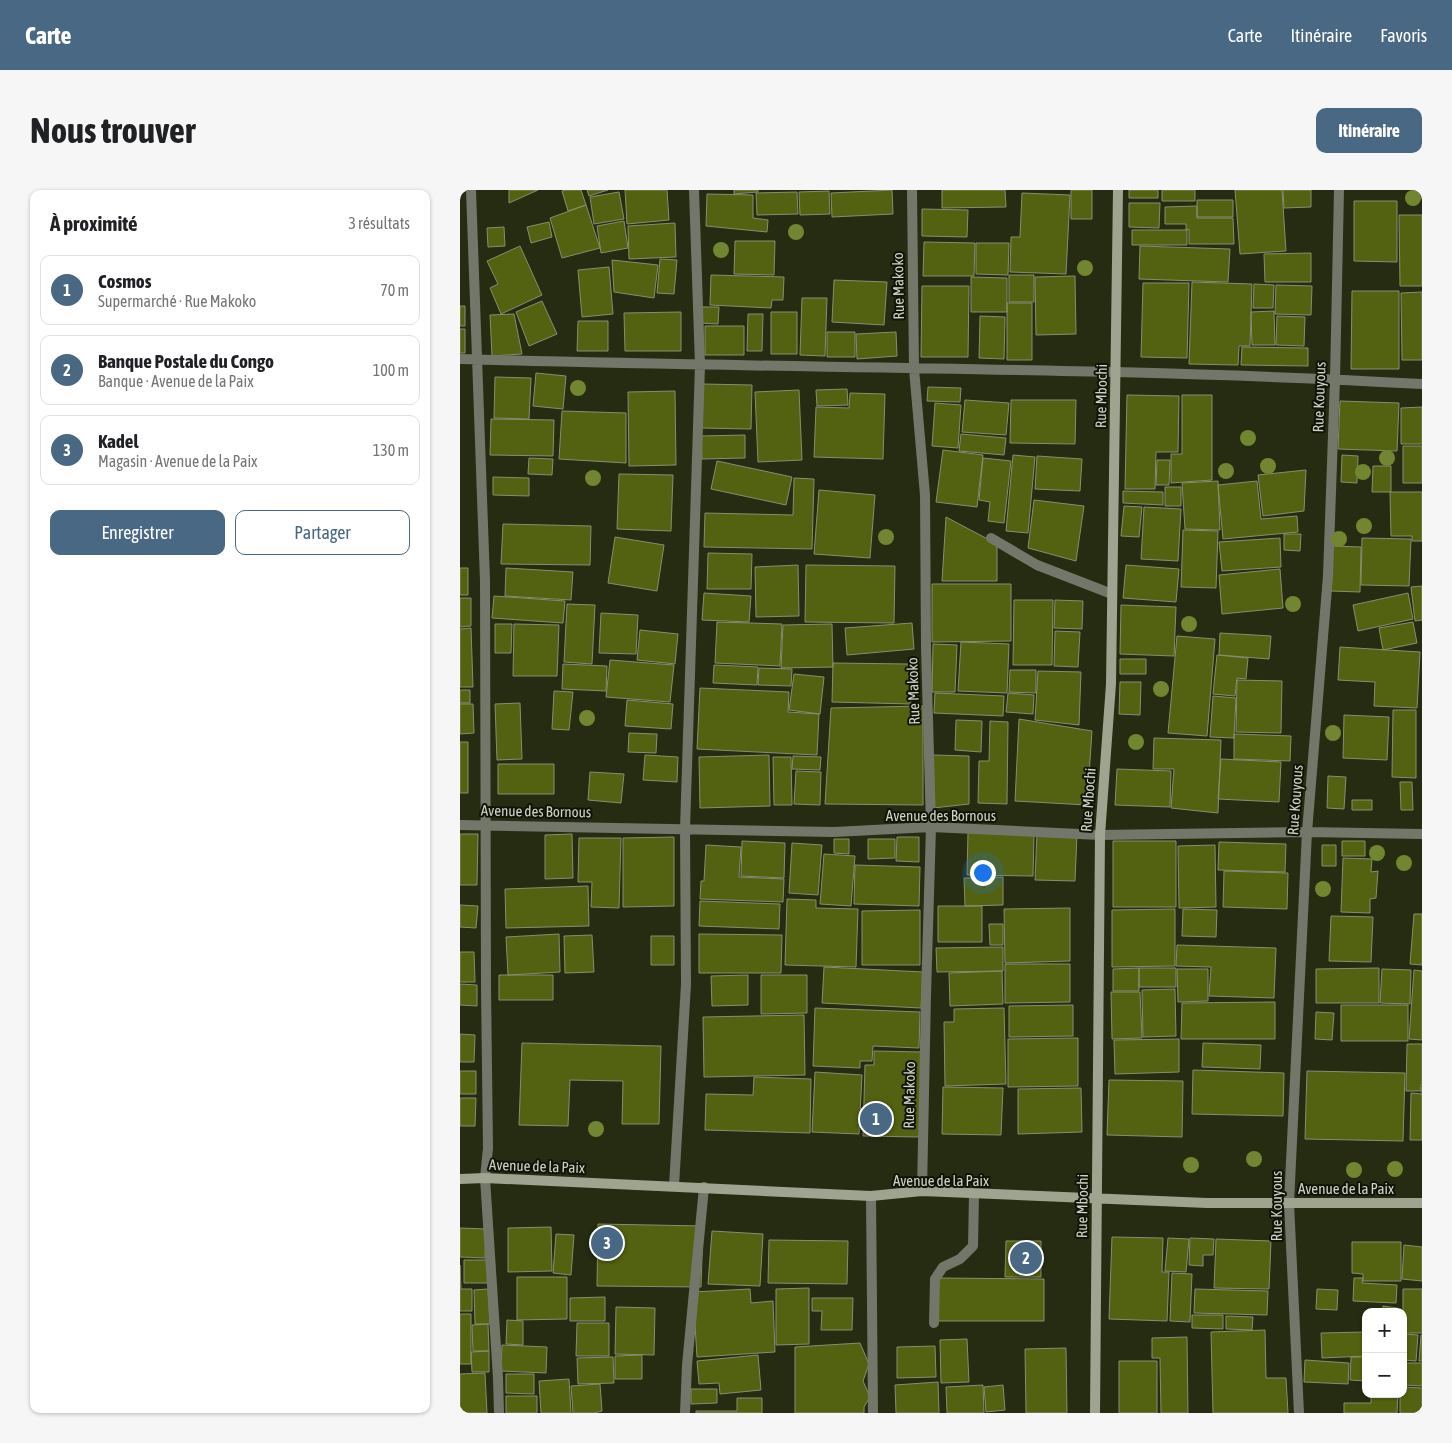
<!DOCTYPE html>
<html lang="fr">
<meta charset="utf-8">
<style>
body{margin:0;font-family:"Asap Condensed",sans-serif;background:#f6f6f6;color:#202124}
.controls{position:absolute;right:15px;bottom:15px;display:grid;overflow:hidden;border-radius:10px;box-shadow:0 1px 4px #0004}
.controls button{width:45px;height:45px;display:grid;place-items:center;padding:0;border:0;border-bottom:1px solid #e0e0e0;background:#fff;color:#202124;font:25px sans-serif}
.you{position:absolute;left:522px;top:682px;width:18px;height:18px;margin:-12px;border:4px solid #fff;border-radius:50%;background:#1a73e8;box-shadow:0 0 0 8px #1a73e833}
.badge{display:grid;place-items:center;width:32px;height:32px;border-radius:50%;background:#486883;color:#fff;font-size:16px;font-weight:700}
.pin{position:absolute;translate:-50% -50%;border:2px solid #fff;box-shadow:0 1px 5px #0006}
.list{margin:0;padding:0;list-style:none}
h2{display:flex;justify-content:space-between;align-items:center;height:65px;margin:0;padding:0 20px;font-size:21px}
h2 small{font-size:16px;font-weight:400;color:#757577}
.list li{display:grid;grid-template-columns:32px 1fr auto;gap:15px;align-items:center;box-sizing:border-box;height:70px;margin:0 10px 10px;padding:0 10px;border:1px solid #e0e0e0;border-radius:10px}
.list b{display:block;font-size:19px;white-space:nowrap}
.list p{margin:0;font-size:16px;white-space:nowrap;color:#757577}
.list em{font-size:16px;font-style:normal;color:#757577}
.actions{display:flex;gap:10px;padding:15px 20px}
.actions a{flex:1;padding:11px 0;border:1px solid #486883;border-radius:10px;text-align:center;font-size:18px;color:#486883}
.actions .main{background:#486883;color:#fff}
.map{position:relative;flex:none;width:962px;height:1223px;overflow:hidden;border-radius:10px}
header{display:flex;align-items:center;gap:30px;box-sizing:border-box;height:70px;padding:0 25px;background:#486883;color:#fff}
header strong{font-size:24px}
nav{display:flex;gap:28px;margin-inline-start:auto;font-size:18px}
.intro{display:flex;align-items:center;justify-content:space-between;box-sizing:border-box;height:120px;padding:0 30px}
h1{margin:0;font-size:35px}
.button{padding:12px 22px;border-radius:10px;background:#486883;color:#fff;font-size:18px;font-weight:700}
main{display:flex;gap:30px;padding:0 30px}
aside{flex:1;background:#fff;border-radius:10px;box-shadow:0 1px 4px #0004}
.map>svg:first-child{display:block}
.building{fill:#536211;stroke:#868e70}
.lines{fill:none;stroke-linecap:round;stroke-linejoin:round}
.lane{stroke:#73776a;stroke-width:10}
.street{stroke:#73776a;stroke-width:10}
.secondary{stroke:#9ea48f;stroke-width:10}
.tree{fill:#728530}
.labels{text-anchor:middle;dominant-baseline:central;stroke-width:4;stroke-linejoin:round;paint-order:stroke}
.street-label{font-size:15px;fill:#d0d4c4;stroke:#101308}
</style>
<header>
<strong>Carte</strong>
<nav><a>Carte</a><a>Itinéraire</a><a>Favoris</a></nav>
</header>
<div class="intro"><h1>Nous trouver</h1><a class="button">Itinéraire</a></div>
<main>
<aside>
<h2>À proximité<small>3 résultats</small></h2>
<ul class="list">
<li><span class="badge">1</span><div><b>Cosmos</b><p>Supermarché · Rue Makoko</p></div><em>70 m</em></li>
<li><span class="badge">2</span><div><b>Banque Postale du Congo</b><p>Banque · Avenue de la Paix</p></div><em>100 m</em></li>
<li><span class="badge">3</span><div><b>Kadel</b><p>Magasin · Avenue de la Paix</p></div><em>130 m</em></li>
</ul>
<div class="actions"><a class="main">Enregistrer</a><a>Partager</a></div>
</aside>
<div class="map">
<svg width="962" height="1223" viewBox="0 0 962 1223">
<rect width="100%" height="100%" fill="#262c11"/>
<path class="building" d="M49,0h29l-29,13z
M105,0h16l5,15 -18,6 -6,-20z
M127,0h21l-19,6z
M165,0h42l2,30 -42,4z
M274,0h24v2l-24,2z
M432,0l1,24 -61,3 -1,-24z
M482,0h63l1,17 -64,1z
M611,0h21v29h-21z
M669,0h29v8h-29z
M702,0h33v11h-33z
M775,0h47l4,61 -46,3z
M823,0h28v17l-27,1z
M369,1l1,23 -30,1 -1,-23z
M159,2l5,27 -30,5 -4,-27z
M337,2l1,22 -41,1 -1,-22z
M562,3l48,2 -4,79 -56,-2 1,-35h9z
M247,4l46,1v23l15,2 -1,12 -61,-6z
M737,10h36v17h-36z
M894,11h43v61l-43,-1z
M669,13h31l-1,25 -30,-1z
M126,15l14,43 -38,10 -12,-40z
M737,16v12h36l1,26h-45v-15l-3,1v-6h-21v-17z
M462,19l46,1 -1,27 -45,-1z
M939,25h23v71h-22z
M164,31l4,27 -27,5 -4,-27z
M89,32l3,15 -21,6 -4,-16z
M215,33l1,34 -47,2 -1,-33z
M44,37l1,19 -17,1 -1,-19z
M672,40h55v15h-55z
M275,51h40l-1,34 -40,-1z
M464,52l51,1 -1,33h-51z
M516,53h33l-1,32 -32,-1z
M60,56l22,49 -41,19 -11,-26 8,-4 -11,-23z
M680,56l90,3 -2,33 -89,-3z
M851,63v29h-46l-1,-28z
M200,69l17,1 -3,34 -17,-1z
M152,70l46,5 -4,33 -40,-6z
M149,77l4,47 -31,3 -4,-47z
M251,85l73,2 -1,23h-11l-1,8 -61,-3z
M549,85h25v27h-25z
M615,86l1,58 -40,1 -1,-58z
M511,87l36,1v34h-36z
M374,90l53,2 -3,43 -52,-3z
M732,92l60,2 -2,62h-11l-1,19 -49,-1z
M683,93h46l-2,75 -46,-1z
M794,94l20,1 -1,23h-20z
M816,95l36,1 -1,29 -36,-1z
M462,96h47l-1,71h-47z
M892,101h47v78h-48z
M962,102v68h-20l-1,-67z
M342,108h25l-2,58 -25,-1z
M82,111l15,33 -28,12 -13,-34z
M547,113h25v57h-25z
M0,116h5v20h-5z
M241,117h18l-1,17 -17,-1z
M814,121l1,34h-23l-1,-33z
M221,122v39h-56l-1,-38z
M311,122h26v42h-26z
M54,124l8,40 -30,2 -2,-41z
M288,124h15l-1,37h-15z
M520,126l25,1 -1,42 -25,-1z
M817,126l28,1 -1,29 -28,-1z
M118,131h30v30h-31z
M245,136h39v29h-39z
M0,139h5v24h-5z
M367,142h28v25h-28z
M436,142l1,24 -40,3 -1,-25z
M782,157l66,1v18l-67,-1z
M76,183l30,3 -3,33 -30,-3z
M35,187l36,1 -2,41 -35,-1z
M243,194l49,1 -1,44 -50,-1z
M468,197l33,1 -1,14 -33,-1z
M387,199l1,16 -31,1 -1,-16z
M339,200l3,70 -44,2 -3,-70z
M215,201l1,74 -47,1 -1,-74z
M390,203l35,1 -2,65 -69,-2 2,-50 33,1z
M667,205l52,1 -1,56h-22l-1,37h-30z
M722,205h30v85l-41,3v-29h11z
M505,210l44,3 -3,32 -44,-3z
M551,210h65l-1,44 -65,-1z
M880,211l59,2 -2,48 -59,-2z
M475,213l26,2 -3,43 -26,-2z
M962,217v37h-21v-36z
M102,221l64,2v50l-67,-4z
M31,229l63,1 -1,36 -63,-1z
M501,244l45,4 -2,17 -45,-4z
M285,245v23l-43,1 -1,-23z
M943,256h19v37h-19z
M483,260l40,5 -6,52 -41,-5z
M553,265l22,2 -7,76 -22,-2z
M882,265l16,1 -1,27 -16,-1z
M577,266l45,3 -2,32 -45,-2z
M69,268l24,1 -1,16 -24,-1z
M523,268l28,3 -7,62 -16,-2 2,-19 -11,-2z
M697,270h13l-1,25h-13z
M257,271l75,16 -6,28 -75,-16z
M913,276h18v26h-19z
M846,280l-2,41 -41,5 -5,-41z
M159,284l54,1 -2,56 -54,-2z
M33,287l36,1v18l-36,-1z
M334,288l20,1 -2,70 -108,-2 1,-34 88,2z
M758,291l2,49 -35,-1 -3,-46z
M797,291l4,38 36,-3 1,16 -75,7 -5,-54z
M705,297h16v19h-16z
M359,300l56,5 -5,63 -56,-4z
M663,301l40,1v13l-40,-2z
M930,302h32v49h-10v-5h-21z
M574,310l50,6 -8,55 -48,-13z
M664,316l18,1 -3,30 -18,-1z
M684,317l37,2 -3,52 -37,-2z
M486,327l51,27v37h-55z
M43,334l88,2 -1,39 -89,-1z
M723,340l35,1 -2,57 -35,-1z
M824,344h17l-1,17 -16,-1z
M155,347l49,8 -7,46 -49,-8z
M820,348l1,29 -59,4 -3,-29z
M902,348l49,1 -2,47 -48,-1z
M872,356l29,1 -1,45 -29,-1z
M248,363l44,1 -1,35h-44z
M338,375l1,51 -43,1 -1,-50z
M346,375l89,1 -1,57 -89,-1z
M666,375l53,4 -3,33 -53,-4z
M0,378h8v27h-8z
M46,378l67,4 -2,28 -66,-4z
M820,379l3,39 -61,6 -3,-39z
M472,394h79v57l-79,1z
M962,396v34l-7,1 -4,-34z
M244,403l47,3 -2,26 -47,-2z
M948,403l5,26 -55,12 -5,-26z
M34,406l71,5 -2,22 -71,-5z
M0,408h11v28l-11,1z
M554,410h39l-1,65h-39z
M595,410l28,1 -1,28 -28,-1z
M107,414l28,1 -3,59 -28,-2z
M661,415l55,2 -2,49 -54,-2z
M141,423l37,2 -2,39 -37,-1z
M257,432l65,2 -2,42 -65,-3z
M953,432l4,21 -34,7 -4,-22z
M452,433l2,26 -67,6 -2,-27z
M35,434h17l-1,29h-16z
M54,434l45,1 -2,51h-44z
M372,434l1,43 -52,1 2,-43z
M11,438l2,59h-13v-58z
M180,440l38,4 -3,30 -38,-4z
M595,441l25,1 -2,35 -24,-1z
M760,443l51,3 -2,23 -50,-4z
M717,446l38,3 -8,97 -39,-3z
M501,452l48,2 -2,49 -49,-2z
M473,454l24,1 -2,47h-23z
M880,457l80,5 -3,56 -43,-2 1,-24 -37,-2z
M757,465l31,3 -2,21 -9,-1 -2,18 -22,-2z
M660,469h26v15h-26z
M150,470l64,5 -4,37 -64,-5z
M373,473l75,1 3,40 -79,-2z
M103,474l44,2 -1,25 -44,-2z
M254,475l44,2 -1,18 -44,-2z
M299,478l33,1 -1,17 -33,-1z
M550,480h26v23l-27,-1z
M578,481l43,1 -2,53 -44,-5z
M334,484l30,3 -4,37 -31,-4z
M777,490l45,1 -1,52 -45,-1z
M660,492h21l-1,33 -21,-1z
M240,498l89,4 -1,20 31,2 -2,41 -120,-6z
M0,500h10v13h-10z
M94,501l19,1 -4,38 -17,-1z
M475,503l69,3 -1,20 -69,-3z
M548,503l26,2 -1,19 -27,-2z
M753,506l23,2 -2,40 -24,-1z
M167,510l46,4 -2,25 -46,-3z
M60,513l2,56 -25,1 -2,-56z
M0,514h13l1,29 -14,1z
M463,516v99l-98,-1 6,-96z
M933,520h23v68l-24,-1z
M884,525l45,2 -2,43 -44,-2z
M559,529l73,12 -5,74 -72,-4z
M496,530l26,1 -1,31 -26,-2z
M530,531l18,1 -1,82 -29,-1 1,-42h10z
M169,543l28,1 -1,19 -28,-1z
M774,544l57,2 -1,25 -56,-2z
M694,548l67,2 -3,73 -47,-5 3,-39h-21z
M0,552h8v51h-8z
M185,565l33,2 -1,25 -34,-2z
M309,565l1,51 -70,2 -1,-51z
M473,565l36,1v48l-36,4z
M333,566l28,1 -1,13 -28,-1z
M313,567h18l1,48h-18z
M761,569l60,3 -2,40 -61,-3z
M38,574h56v30h-56z
M657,579l54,2 -1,36 -55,-2z
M336,581l25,1 -1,33 -26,-1z
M130,582l34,2 -3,29 -33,-3z
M868,586l18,1 -2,32 -17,-1z
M940,592h12l1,28h-12z
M892,610h20v10h-20z
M508,642l66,1 -1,43 -66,-1z
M577,643l40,1 -2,47 -40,-1z
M0,644h18l-1,51h-17z
M112,644l1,44 -28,1v-44z
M214,647v69l-51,1v-69z
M437,647h22v25l-23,-1z
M119,648h42l-2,70 -28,-1 1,-25h-14z
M374,649h15v15l-15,-1z
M408,649h27v19l-27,1z
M282,651l43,2 -1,35 -43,-2z
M653,651h63v66h-63z
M882,651h23v15h-23z
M759,652l67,2 -1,28 -67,-2z
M332,653l30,2 -4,50 -29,-2z
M246,655l35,2 -2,30 45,2 -1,23 -83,-3 1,-18h3z
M755,655l1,62 -37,1 -1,-62z
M862,655h14v21h-14z
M364,664l31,2 -4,50 -31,-2z
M883,668l29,1 -1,13 7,-1 -2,27 -6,1v14l-29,-1z
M395,675l65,2 -1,39 -65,-2z
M764,681l64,2 -1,36 -64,-2z
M543,687v28l-38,1 -1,-28z
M128,696l1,40 -83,2 -1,-39z
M327,709l29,1v8l42,1 -2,58 -71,-2z
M240,711l80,3 -1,25 -80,-3z
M0,715l18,1 -2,22 -16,-1z
M478,716h44v36h-44z
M610,718v53l-65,2 -1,-54z
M715,719v57l-63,1v-57z
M723,719l34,1 -1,27 -34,-1z
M460,720v55h-58v-54z
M954,724h8v51l-12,-1z
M871,726l42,1 -2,45 -42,-1z
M529,734h14v21h-13z
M99,744l1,38 -52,3 -2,-38z
M239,744l83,1 -1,38h-82z
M132,745l2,37 -29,1 -1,-37z
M191,746h23v29h-23z
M717,755l99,3 -2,50 -65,-2 2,-29 -35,-1z
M543,757v24l-66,1 -1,-24z
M0,762h14l1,30h-15z
M545,774h65v38l-65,1z
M364,777l99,5 -2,36 -99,-5z
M679,778v23h-26v-22z
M679,778h37v19h-37z
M919,778v35h-63v-34z
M717,779h31v32l-30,1z
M922,779l29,1 -1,34 -30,-1z
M954,780l8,1v69l-13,-1z
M542,781l1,33 -53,2 -1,-33z
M39,785h54v25h-54z
M288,785v30l-36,1 -1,-30z
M301,785h46v38l-46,1z
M0,794l17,1v21l-17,-1z
M715,799l1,47 -33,1 -1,-47z
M651,802h29l2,46 -30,1z
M815,812v37h-94l1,-36z
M613,815v31l-64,1v-31z
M881,815h67v36h-67z
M355,818l105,4 -1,36 -46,-2 -1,15h-12v7l-47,-2z
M544,818l2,76 -61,2 -1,-64h10v-13z
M856,822l18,1 -2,27 -17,-1z
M344,825l1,60 -101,2 -1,-60z
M0,844l15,1 -1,27h-14z
M618,848v48l-70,1v-48z
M719,849v33l-64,2 -1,-34z
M62,853l139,3 -2,78h-37l1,-43 -53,-1 -2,46 -49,-1z
M743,853l58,2 -1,24 -58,-2z
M947,854h15v41h-1v6h-15z
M414,861l48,1 -2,85 -57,-1 2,-71h9z
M733,880l91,3 -1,43 -91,-2z
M0,881h16v23h-16z
M847,881l98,2 -2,68 -98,-2z
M355,882l47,3 -3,59 -47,-2z
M294,887l57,2 -1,54 -105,-3 1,-36 47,1z
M649,890l74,1 -1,56 -75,-2z
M483,897l60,1 -2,47 -59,-1z
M962,897v53h-12l1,-47 11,1z
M621,898l1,44 -64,2v-45z
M0,908h16l-1,28h-15z
M138,1034l105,2 -2,61 -104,-1z
M91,1037l1,44 -44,1v-44z
M0,1038l26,1 -1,29 -25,-1z
M252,1041l51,3 -3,52 -52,-2z
M96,1044l18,1 -3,40 -18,-2z
M652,1047l51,1 -1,34h7l-2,49 -58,-2z
M708,1048l21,1 -3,33 -21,-1z
M730,1048l24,1 -1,16h-10v11l-14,-1z
M756,1049l55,2 -2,48 -55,-1z
M309,1050l79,1 -1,43 -79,-1z
M546,1051h35v36h-36z
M892,1052h49v39h-38v-7l-11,-1z
M944,1055l18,2v34l-20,-2z
M4,1070h25l-1,23h-24z
M0,1075l1,24h11v22h-12z
M712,1083l20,1 -2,48 -20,-1z
M57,1087h50v42l-50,1z
M478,1088l106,1v42h-106z
M894,1088h9l-1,5 35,2 -1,18 -43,-2z
M349,1098v56l-33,1v-56z
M28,1099l2,35h-15l-1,-34z
M290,1099l1,14 22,-2 2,51 -78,5 -4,-65z
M735,1099l73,2 -1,24 -73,-2z
M857,1099l21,1 -1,20 -21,-1z
M943,1099h19v44h-19z
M145,1107v24h-35v-23z
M352,1108h41l-1,32h-31l1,-19h-10z
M923,1116l14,2v4h-15z
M156,1117l39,1 -1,47 -39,-1z
M0,1124h11v50h-11z
M732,1125h31v14l-31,-1z
M766,1126l27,1 -1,13 -26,-1z
M47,1130l16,1v24l-17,-1z
M117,1133h32v33h-33z
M28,1134l1,27h-16l-1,-26z
M805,1140l1,48h20l2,35h-75l-2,-81z
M906,1142v24l-44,2 -1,-25z
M943,1144l15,1 -2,26 -13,-1z
M961,1145h1v26h-3z
M727,1147l1,76h-27l-1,-55h-8v-20z
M507,1149l2,43 -28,1 -1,-43z
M400,1153l9,21 -6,17 7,16 -6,10v6h-69v-66z
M42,1155l45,2 -1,26 -45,-2z
M475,1156l1,31 -39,1v-31z
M606,1158l1,65h-41l-1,-64z
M29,1161v21h-17l-1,-20z
M182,1165v24h-27v-23z
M298,1165l3,35 -41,4 -1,-11 -20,1 -2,-23z
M153,1167l1,26 -36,1 -1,-26z
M891,1167h15v24l-16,-1z
M845,1170l44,3 -1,21 -44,-2z
M659,1171h38v52h-38z
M943,1173h19v23l-19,-1z
M25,1183l2,40h-27v-39z
M46,1184h28v20l-28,-1z
M109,1189l2,34h-30l-2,-32z
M478,1192l1,31h-43l-1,-28z
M140,1194l2,27 -8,2h-21l-2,-27z
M523,1195l1,28h-37l-1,-26z
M543,1195l2,25 -19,2 -2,-25z
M943,1197l19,1v25h-22v-19h3z
M231,1199h26v14l-26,1z
M911,1204h27l-1,19h-53v-10h27z
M46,1206h31v17h-31z
M277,1208h25v15h-66v-2h41z"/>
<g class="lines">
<path class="lane" d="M531,348l46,27 75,29
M474,1133l1,-44 8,-12 17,-8 13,-13 1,-52"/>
<path class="street" d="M11,0l14,391 1,406 2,161 -3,30 13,200 1,35
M452,0l2,179 11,126 1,152 5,180 -5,168 -4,196
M0,169c321,10 642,7 962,25
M0,635l374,7 97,-5 169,8 207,-3 115,2
M214,996l12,-202 -1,-155 15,-464 -6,-175
M411,1006l2,217
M225,1223l2,-48 17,-178
M839,1223l-10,-210 18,-371 21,-256 7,-197 4,-189"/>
<path class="secondary" d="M0,989l25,-1 386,18 51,-5 285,12h215
M635,1223l5,-578 11,-151 7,-494"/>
</g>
<g class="tree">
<circle cx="953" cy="8" r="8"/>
<circle cx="336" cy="42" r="8"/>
<circle cx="261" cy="60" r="8"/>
<circle cx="625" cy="78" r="8"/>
<circle cx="118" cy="198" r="8"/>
<circle cx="788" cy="248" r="8"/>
<circle cx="927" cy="268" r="8"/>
<circle cx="808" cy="276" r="8"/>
<circle cx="766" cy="281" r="8"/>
<circle cx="903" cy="282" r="8"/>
<circle cx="133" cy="288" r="8"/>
<circle cx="904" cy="336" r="8"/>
<circle cx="426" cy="347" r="8"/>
<circle cx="879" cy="349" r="8"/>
<circle cx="833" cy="414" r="8"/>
<circle cx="729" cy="434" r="8"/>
<circle cx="701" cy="499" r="8"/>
<circle cx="127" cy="528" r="8"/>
<circle cx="873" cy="543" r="8"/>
<circle cx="676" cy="552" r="8"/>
<circle cx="917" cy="663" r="8"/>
<circle cx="944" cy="673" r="8"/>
<circle cx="863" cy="699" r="8"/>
<circle cx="136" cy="939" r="8"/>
<circle cx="794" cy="969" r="8"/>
<circle cx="731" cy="975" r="8"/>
<circle cx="935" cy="979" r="8"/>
<circle cx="894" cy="980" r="8"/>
</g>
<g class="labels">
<g class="street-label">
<text transform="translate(438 96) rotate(-91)">Rue Makoko</text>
<text transform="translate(641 206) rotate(-89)">Rue Mbochi</text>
<text transform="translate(859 207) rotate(-88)">Rue Kouyous</text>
<text transform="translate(453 501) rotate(-92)">Rue Makoko</text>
<text transform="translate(628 610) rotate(-86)">Rue Mbochi</text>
<text transform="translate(835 610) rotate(-86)">Rue Kouyous</text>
<text transform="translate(76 621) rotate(1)">Avenue des Bornous</text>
<text x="481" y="625">Avenue des Bornous</text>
<text transform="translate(449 905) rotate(-89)">Rue Makoko</text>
<text transform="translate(77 976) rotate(2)">Avenue de la Paix</text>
<text x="481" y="990">Avenue de la Paix</text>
<text x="886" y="998">Avenue de la Paix</text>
<text transform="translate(622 1016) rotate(-89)">Rue Mbochi</text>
<text transform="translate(816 1016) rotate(-90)">Rue Kouyous</text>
</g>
</g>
</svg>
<div class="controls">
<button>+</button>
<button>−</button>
</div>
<div class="you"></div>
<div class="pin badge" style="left:416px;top:929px">1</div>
<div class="pin badge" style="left:566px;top:1068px">2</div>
<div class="pin badge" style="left:147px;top:1053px">3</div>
</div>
</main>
